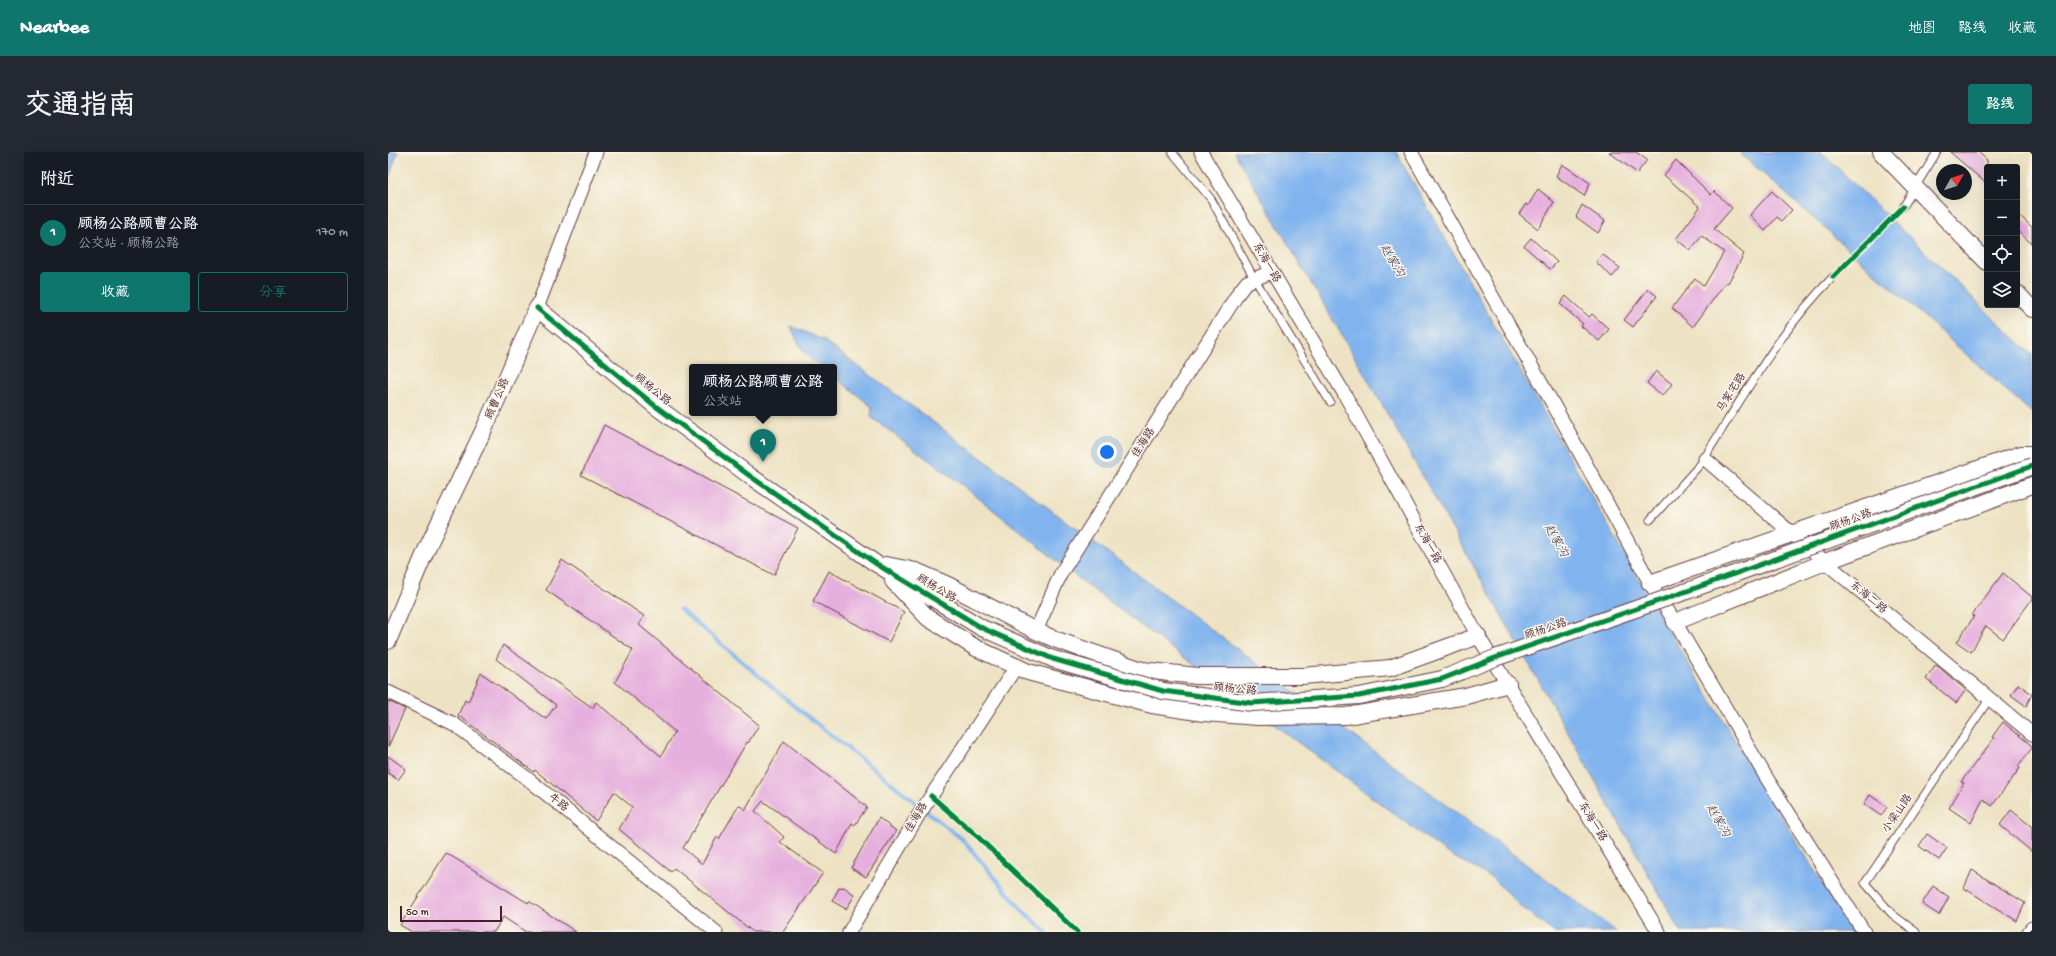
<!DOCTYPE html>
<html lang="zh">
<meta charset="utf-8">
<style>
body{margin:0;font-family:"Gochi Hand","LXGW WenKai TC",sans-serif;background:#242831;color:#f1f3f6}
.controls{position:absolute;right:12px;top:12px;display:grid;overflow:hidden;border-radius:4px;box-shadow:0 4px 16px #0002}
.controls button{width:36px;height:36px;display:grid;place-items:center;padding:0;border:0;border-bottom:1px solid #363941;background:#171b24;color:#f1f3f6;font:20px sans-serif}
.compass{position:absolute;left:1548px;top:12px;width:36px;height:36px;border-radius:50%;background:#171b24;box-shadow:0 4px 16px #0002;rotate:51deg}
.scale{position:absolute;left:12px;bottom:10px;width:102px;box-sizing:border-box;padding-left:4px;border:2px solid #4a1f2b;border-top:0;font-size:11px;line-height:14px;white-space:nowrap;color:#4a1f2b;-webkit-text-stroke:3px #fbf7ec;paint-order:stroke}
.you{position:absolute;left:719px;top:300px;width:14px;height:14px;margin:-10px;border:3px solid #fff;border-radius:50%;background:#1a73e8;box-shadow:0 0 0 6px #1a73e833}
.badge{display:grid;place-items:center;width:26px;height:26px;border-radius:50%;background:#0f766e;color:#fff;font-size:13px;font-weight:700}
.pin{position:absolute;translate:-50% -33px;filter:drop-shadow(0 1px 2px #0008)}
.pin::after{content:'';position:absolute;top:21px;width:14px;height:12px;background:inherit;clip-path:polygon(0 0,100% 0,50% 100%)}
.popup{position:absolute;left:301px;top:212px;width:148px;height:52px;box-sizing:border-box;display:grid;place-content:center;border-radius:4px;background:#171b24;filter:drop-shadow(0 1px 3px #0005);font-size:13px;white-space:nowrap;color:#9ea1a6}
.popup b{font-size:15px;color:#f1f3f6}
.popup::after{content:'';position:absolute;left:50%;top:100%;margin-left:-8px;border:8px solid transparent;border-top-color:#171b24}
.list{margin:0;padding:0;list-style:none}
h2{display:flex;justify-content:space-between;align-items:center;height:52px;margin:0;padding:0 16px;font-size:17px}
h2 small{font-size:13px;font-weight:400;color:#9ea1a6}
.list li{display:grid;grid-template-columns:26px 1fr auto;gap:12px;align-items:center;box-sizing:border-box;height:56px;padding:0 16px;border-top:1px solid #363941}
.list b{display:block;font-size:15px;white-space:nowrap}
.list p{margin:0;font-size:13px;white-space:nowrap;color:#9ea1a6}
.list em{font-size:13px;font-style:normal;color:#9ea1a6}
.actions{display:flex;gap:8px;padding:12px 16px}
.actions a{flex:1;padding:9px 0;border:1px solid #0f766e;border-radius:4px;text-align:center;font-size:14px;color:#0f766e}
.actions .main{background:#0f766e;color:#fff}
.icon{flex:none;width:22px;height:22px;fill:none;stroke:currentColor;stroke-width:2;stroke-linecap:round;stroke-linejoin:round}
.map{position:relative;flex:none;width:1644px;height:780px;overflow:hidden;border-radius:4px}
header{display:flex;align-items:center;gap:24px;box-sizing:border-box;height:56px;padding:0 20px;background:#0f766e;color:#fff}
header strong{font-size:19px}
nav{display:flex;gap:22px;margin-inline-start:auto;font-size:14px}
.intro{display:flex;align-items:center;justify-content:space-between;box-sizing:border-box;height:96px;padding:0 24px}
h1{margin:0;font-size:28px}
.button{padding:10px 18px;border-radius:4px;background:#0f766e;color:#fff;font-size:14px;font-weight:700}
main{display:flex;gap:24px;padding:0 24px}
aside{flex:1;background:#171b24;border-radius:4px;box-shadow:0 4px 16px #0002}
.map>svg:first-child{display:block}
.water{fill:#81b4ee;stroke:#666a8c}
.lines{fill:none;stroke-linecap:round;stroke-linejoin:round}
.stream{stroke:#81b4ee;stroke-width:4}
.building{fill:#e6b0de}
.service-casing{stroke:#623c42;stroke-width:9}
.minor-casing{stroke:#623c42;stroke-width:15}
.tertiary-casing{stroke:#623c42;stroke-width:18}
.service{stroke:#fff;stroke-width:7}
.minor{stroke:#fff;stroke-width:13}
.tertiary{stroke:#fff;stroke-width:16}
.tertiary-bridge-casing{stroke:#623c42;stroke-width:18;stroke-linecap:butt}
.tertiary-bridge{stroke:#fff;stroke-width:16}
.cycleway-casing{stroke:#fbf7ec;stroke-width:8}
.cycleway{stroke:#00873e;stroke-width:5}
.labels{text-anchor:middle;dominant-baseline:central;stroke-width:3;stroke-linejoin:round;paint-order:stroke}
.street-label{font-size:11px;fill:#4a1f2b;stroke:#fbf7ec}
.water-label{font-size:12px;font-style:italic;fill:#5d536f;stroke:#fbf7ec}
</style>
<header>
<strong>Nearbee</strong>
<nav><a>地图</a><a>路线</a><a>收藏</a></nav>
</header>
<div class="intro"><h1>交通指南</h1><a class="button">路线</a></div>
<main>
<aside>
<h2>附近<small></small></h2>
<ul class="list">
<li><span class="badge">1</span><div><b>顾杨公路顾曹公路</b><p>公交站 · 顾杨公路</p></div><em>170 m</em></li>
</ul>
<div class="actions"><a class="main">收藏</a><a>分享</a></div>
</aside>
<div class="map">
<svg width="1644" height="780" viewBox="0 0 1644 780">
<rect width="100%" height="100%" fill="#fbf7ec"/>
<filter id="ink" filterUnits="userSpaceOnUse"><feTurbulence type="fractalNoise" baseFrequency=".025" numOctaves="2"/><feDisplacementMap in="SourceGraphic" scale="8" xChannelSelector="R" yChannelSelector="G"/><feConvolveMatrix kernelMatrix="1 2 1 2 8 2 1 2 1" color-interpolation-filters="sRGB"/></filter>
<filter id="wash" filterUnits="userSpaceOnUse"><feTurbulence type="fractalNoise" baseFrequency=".012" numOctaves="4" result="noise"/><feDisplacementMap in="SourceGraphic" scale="16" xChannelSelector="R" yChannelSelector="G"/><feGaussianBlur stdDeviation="0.9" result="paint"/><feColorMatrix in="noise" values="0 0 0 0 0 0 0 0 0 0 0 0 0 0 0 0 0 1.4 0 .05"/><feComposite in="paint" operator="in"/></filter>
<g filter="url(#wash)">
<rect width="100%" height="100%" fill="#ede3c4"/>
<path class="water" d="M0,0h10l-10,28z
M846,0h162l264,465 192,315h-171l-321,-566z
M1351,0h82l211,203v58z
M403,174l32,14 794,592h-64l-33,-26 -29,-29 -43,-23 -356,-265 -131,-105 -90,-67 1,-10 -38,-31v-9c-25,0 -35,-20 -43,-41z"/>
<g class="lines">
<path class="stream" d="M292,457l117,99 166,132 59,70 24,22"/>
</g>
<g id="blocks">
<path class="building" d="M1221,0h27l11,8 -10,13z
M1562,0h28l9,8v24z
M1288,8l35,35 3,-4 18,17 -18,21 30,25 -16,29 -2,-1 -33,45 -21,-19 23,-30 9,8 20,-34 -22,-16 -12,14 -14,-11 24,-32 -36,-32z
M1174,12l28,19 -6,13 -28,-20z
M1150,37l16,13 -16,27 -19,-15 7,-10 2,2z
M1384,39l20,19 -10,11 -5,-4 -12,14 -15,-16z
M1194,53l23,16 -7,12 -22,-16z
M1629,61l15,14v17l-15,-14z
M1143,86l26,24 -7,7 -26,-23z
M1214,102l18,14 -8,9 -16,-15z
M1260,137l9,7 -24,31 -9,-7z
M1178,144l23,21 3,-3 17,15 -10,12 -18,-15 2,-2 -23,-20z
M1268,219l16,13 -9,12 -16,-13z
M216,273l194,103 -24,47 -193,-100z
M174,408l82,56 -5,9 120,100 -11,18 -1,-1 -64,106 19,16 15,-27 2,2 20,-34 6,5 39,-69 83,66 -12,18 -3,-2 -16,31 -73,-53 -8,10 29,26 -4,5 43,31 -40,59h-30l-79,-64 -3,4 -52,-43 13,-22 -18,-15 -18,29 -61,-51 -1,2 -76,-57 7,-15 3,2 13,-29 65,46 10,-14 -60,-46 7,-14 90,63 3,-6 65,54 14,-24 -60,-50 18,-32 -87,-60z
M441,419l75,41 -15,30 -76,-41z
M1615,421l29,24v2l-29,40 -17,-13 -15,26 -14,-10 17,-26 -2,-1z
M1548,513l30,25 -10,13 -30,-24z
M1630,532l14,10 -6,12 -15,-11z
M0,549l17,8 -17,38z
M1615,570l29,24v2l-14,18 2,2 -28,38 -9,-7 -12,24 -22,-15 15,-25 -3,-1 33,-44 -2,-1z
M0,604l18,13 -8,11 -10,-7z
M1482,643l17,12 -6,9 -17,-12z
M1623,658l21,17v25l-32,-27z
M491,666l17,13 -30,46 -15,-9z
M1539,682l20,14 -8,12 -20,-14z
M58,701l82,50 1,-2 47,31h-50l-23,-15 -9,15h-82l-12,-7z
M1584,718l53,33 -8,18 -53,-33z
M1545,734l16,11 -10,18 -17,-11z
M456,735l11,8 -9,14 -14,-8 7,-13z"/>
</g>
</g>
<g filter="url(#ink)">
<use href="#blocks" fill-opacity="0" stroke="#623c42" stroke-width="1"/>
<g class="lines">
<defs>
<path id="service" d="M784,0l39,47 43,79 76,124
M1515,55l34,-55
M1262,368l55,-61 4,-9c38,-60 73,-122 124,-173
M1528,780l-24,-18 -27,-31 125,-185"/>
<path id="minor" d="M813,0l144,243 133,241 181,296
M1023,0l156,277 83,154 25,39 91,155 98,155
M149,156l59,-156
M1317,307l125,107 202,168
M648,479l25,-58 178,-281 8,-10 24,-10
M0,540l66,32 74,55 188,153
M461,780l69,-116 98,-149
M1641,780l3,-4"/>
<path id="tertiary" d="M1493,0l106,110
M1629,141l15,16
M498,413l30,6 32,14 88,46 21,9 85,30 55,6h106l87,-8 88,-32
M505,429l35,37 48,30 52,24 124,33 52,8 54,4 88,-1 120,-20 42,-12
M1262,431l371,-129h11
M1287,470l150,-60 207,-77
M0,489l39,-93 59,-123 51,-117 117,97 96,71 125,87 107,65"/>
</defs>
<use href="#service" class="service-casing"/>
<use href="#minor" class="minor-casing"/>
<use href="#tertiary" class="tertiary-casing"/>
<use href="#service" class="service"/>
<use href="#minor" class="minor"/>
<use href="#tertiary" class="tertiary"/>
<defs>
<path id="tertiary-bridge" d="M594,476l71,31 110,32 89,12 107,-7 83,-17 53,-21 195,-68 342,-124"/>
</defs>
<use href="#tertiary-bridge" class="tertiary-bridge-casing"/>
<use href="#tertiary-bridge" class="tertiary-bridge"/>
<defs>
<path id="cycleway" d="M1445,125l70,-70
M149,156l117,97 96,71 125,87 107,65 71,31 110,32 89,12 107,-7 83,-17 53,-21 195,-68 342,-124
M543,644l46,40 100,96"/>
</defs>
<use href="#cycleway" class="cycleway-casing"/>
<use href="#cycleway" class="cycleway"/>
</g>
</g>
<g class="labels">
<g class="street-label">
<text transform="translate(878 111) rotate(60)">东海一路</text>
<text transform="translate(264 238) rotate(39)">顾杨公路</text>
<text transform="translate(1344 241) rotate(-58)">马家宅路</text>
<text transform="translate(110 247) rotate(-67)">顾曹公路</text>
<text transform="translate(756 291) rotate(-57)">佳海路</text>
<text transform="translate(1463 369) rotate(-20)">顾杨公路</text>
<text transform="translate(1039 392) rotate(61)">东海一路</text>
<text transform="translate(548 437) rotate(31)">顾杨公路</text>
<text transform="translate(1480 446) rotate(40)">东海二路</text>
<text transform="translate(1158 478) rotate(-19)">顾杨公路</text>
<text transform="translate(847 538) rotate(5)">顾杨公路</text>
<text transform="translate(170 651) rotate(39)">牛路</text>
<text transform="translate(1510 662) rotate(-56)">小梁山路</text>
<text transform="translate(529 666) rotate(-59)">佳海路</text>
<text transform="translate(1204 670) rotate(59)">东海一路</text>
</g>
<g class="water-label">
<text transform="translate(1003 109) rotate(59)">赵家沟</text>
<text transform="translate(1167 389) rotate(60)">赵家沟</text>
<text transform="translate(1329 669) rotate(60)">赵家沟</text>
</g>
</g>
</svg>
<div class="controls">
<button>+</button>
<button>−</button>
<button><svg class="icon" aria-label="locate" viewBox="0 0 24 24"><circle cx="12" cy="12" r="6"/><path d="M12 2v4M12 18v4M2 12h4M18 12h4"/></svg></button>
<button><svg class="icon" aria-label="layers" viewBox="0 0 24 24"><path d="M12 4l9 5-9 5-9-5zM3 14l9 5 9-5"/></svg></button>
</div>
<svg class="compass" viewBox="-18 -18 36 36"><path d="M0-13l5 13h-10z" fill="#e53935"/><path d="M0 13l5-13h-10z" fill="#9ea1a6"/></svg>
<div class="scale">50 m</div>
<div class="you"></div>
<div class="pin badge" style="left:375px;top:310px">1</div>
<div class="popup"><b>顾杨公路顾曹公路</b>公交站</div>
</div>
</main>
